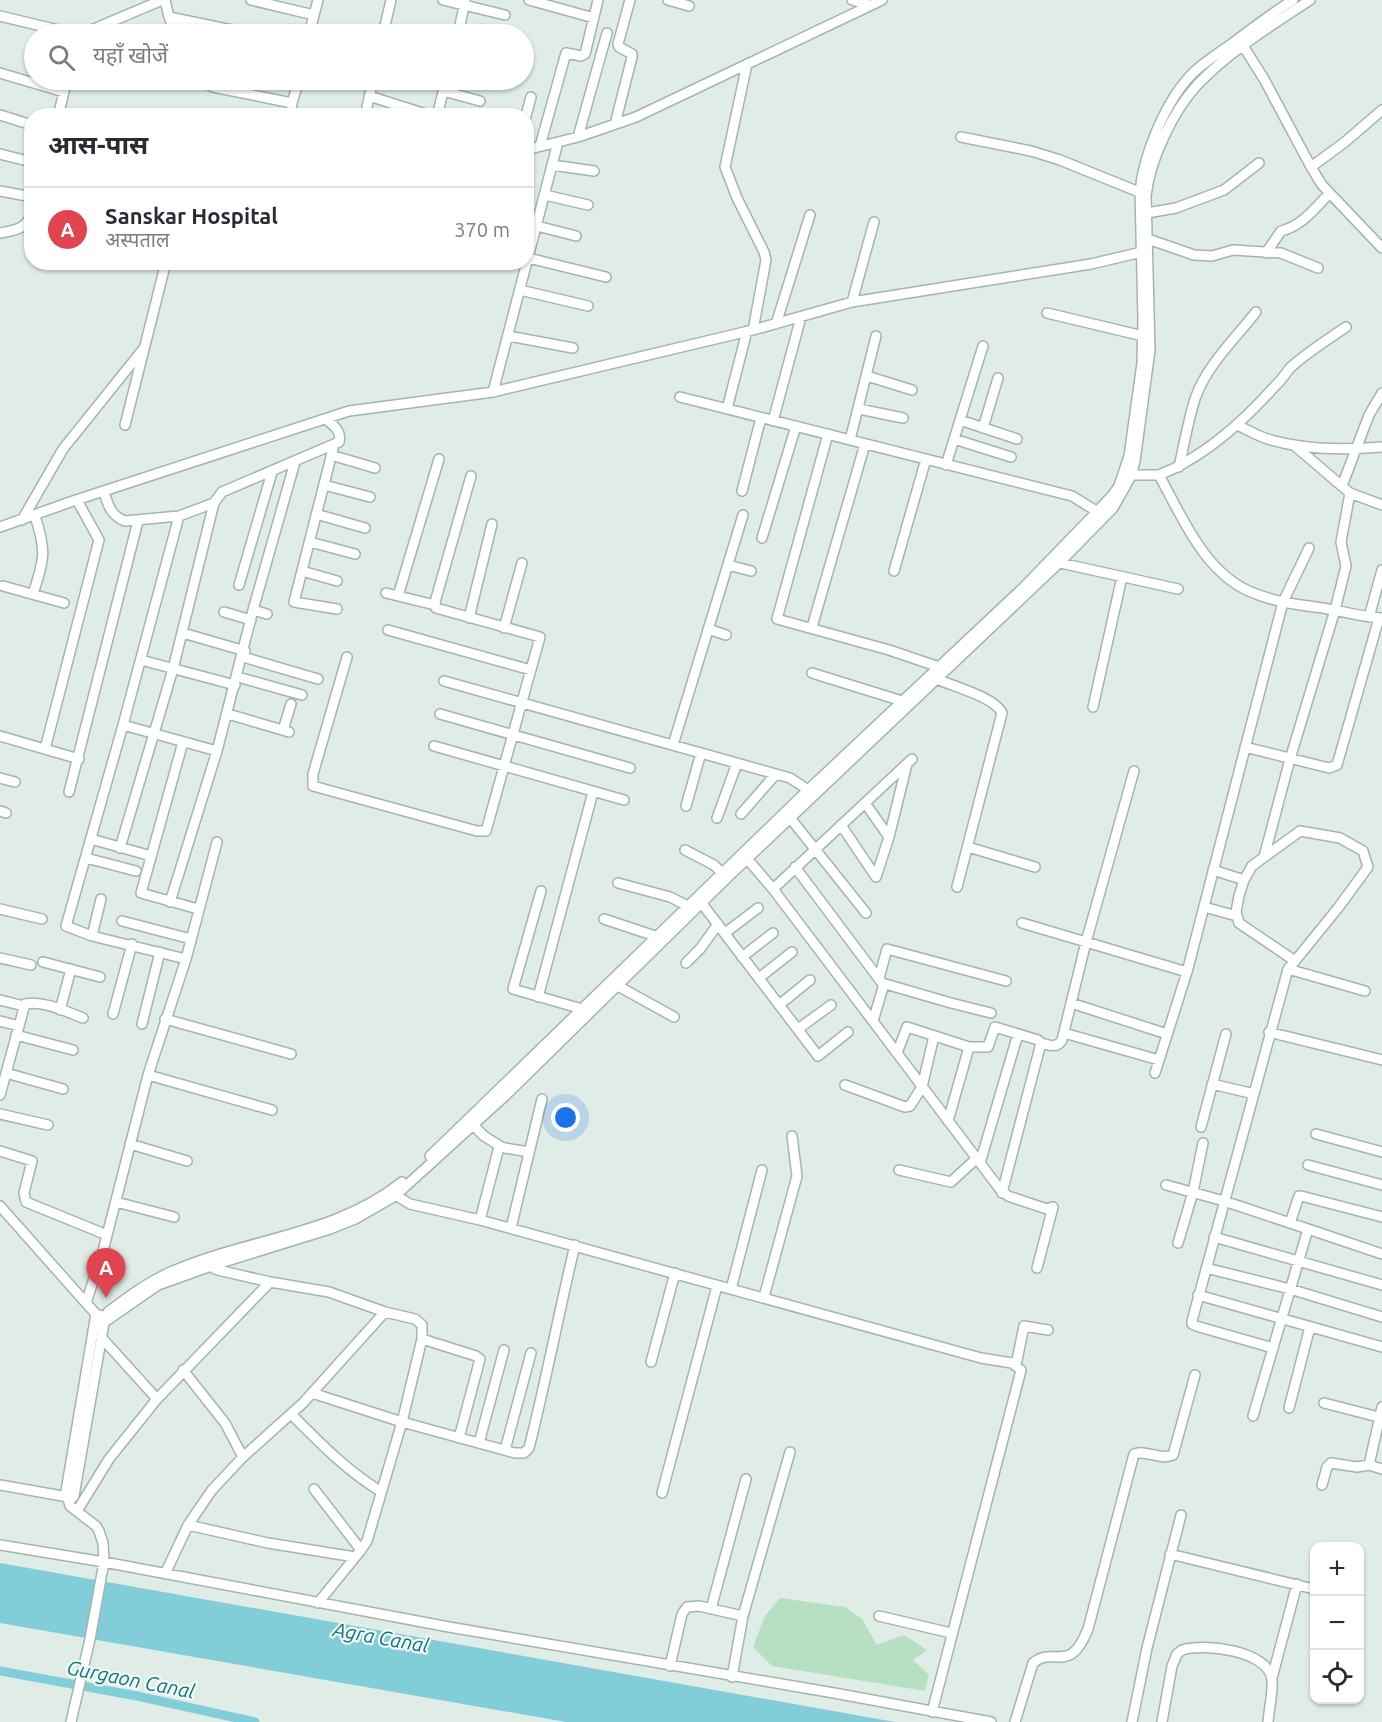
<!DOCTYPE html>
<html lang="hi">
<meta charset="utf-8">
<style>
body{margin:0;font-family:Ubuntu,"Noto Sans Devanagari",sans-serif;background:#f7f7f7;color:#2b2b33}
.controls{position:absolute;right:18px;bottom:18px;display:grid;overflow:hidden;border-radius:12px;box-shadow:0 2px 4px #0004}
.controls button{width:54px;height:54px;display:grid;place-items:center;padding:0;border:0;border-bottom:2px solid #e1e1e2;background:#fff;color:#2b2b33;font:30px sans-serif}
.you{position:absolute;left:566px;top:1118px;width:21px;height:21px;margin:-15px;border:4px solid #fff;border-radius:50%;background:#1a73e8;box-shadow:0 0 0 9px #1a73e833}
.badge{display:grid;place-items:center;width:39px;height:39px;border-radius:50%;background:#b45309;color:#fff;font-size:20px;font-weight:700}
.pin{position:absolute;translate:-50% -50px;filter:drop-shadow(0 2px 3px #0008)}
.pin::after{content:'';position:absolute;top:32px;width:21px;height:18px;background:inherit;clip-path:polygon(0 0,100% 0,50% 100%)}
.list{margin:0;padding:0;list-style:none}
h2{display:flex;justify-content:space-between;align-items:center;height:78px;margin:0;padding:0 24px;font-size:26px}
h2 small{font-size:20px;font-weight:400;color:#7c7c81}
.list li{display:grid;grid-template-columns:39px 1fr auto;gap:18px;align-items:center;box-sizing:border-box;height:84px;padding:0 24px;border-top:2px solid #e1e1e2}
.list b{display:block;font-size:22px;white-space:nowrap}
.list p{margin:0;font-size:20px;white-space:nowrap;color:#7c7c81}
.list em{font-size:20px;font-style:normal;color:#7c7c81}
.icon{flex:none;width:33px;height:33px;fill:none;stroke:currentColor;stroke-width:2;stroke-linecap:round;stroke-linejoin:round}
.map{position:relative;flex:none;width:1382px;height:1722px;overflow:hidden}
.search{position:absolute;background:#fff;box-shadow:0 2px 4px #0004;left:24px;top:24px;width:510px;height:66px;display:flex;align-items:center;gap:15px;box-sizing:border-box;padding:0 21px;border-radius:33px;color:#7c7c81;font-size:22px}
.panel{position:absolute;background:#fff;box-shadow:0 2px 4px #0004;left:24px;top:108px;width:510px;height:162px;border-radius:24px}
.map>svg:first-child{display:block}
.green{fill:#b6e0c1}
.water{fill:#81cdd8}
.lines{fill:none;stroke-linecap:round;stroke-linejoin:round}
.canal{stroke:#81cdd8;stroke-width:9}
.minor-casing{stroke:#a2b5ae;stroke-width:12}
.minor{stroke:#fff;stroke-width:9}
.labels{text-anchor:middle;dominant-baseline:central;stroke-width:4.5;stroke-linejoin:round;paint-order:stroke}
.water-label{font-size:20px;font-style:italic;fill:#127182;stroke:#f1f9f5}
</style>
<div class="map">
<svg width="1382" height="1722" viewBox="0 0 1382 1722">
<rect width="100%" height="100%" fill="#e0ede7"/>
<path class="green" d="M780,1598l65,9 17,12 15,26 27,-10 23,15 -14,10 16,15 -4,16 -153,-25 -19,-19 12,-31z"/>
<path class="water" d="M0,1563l895,159h-329l-566,-99z"/>
<g class="lines">
<path class="canal" d="M0,1671l137,25 118,26"/>
<defs>
<path id="minor" d="M165,0l4,17 7,17
M251,0l63,15
M443,0l62,15
M529,0l65,18
M668,0l21,6
M852,0l17,5
M0,16l75,18
M169,17l82,17
M82,34l80,-34
M309,34l9,-34
M383,34l8,-34
M458,34l7,-32
M1240,41l24,38 47,88 11,18 60,63
M747,64l-22,103 12,31 27,54 2,8 -13,70
M0,73l64,19
M199,80l14,7 79,16
M424,80l21,6
M443,91l37,10
M369,96l63,20
M0,115l32,10
M223,115l2,1
M58,116l9,-36
M291,116l1,-13 7,-23
M365,116l8,-36
M437,116l9,-36
M526,116l5,-19
M615,124l17,-67v-3l-13,-7 -1,-3 12,-44
M578,137l29,-104
M961,137l70,14 29,9 84,34
M540,146l26,-93 15,3 4,-2 13,-54
M526,150l52,-13 58,-20 246,-117
M0,154l32,8
M552,165l42,6
M1311,167l34,-25 37,-32
M0,191l32,6
M545,195l43,10
M1147,213l29,-5 48,-18 35,-27
M537,226l39,10
M0,233c16,-3 26,-4 32,-20
M1148,239l46,16 18,1 21,-6 48,3 37,15
M1266,253l15,-22c21,-5 33,-22 48,-37
M528,258l78,19
M520,290l68,16
M852,302l22,-80
M1047,313l96,23
M776,324l34,-109
M508,336l65,12
M867,376l45,14
M493,392l65,-250
M680,397l392,99 26,16
M727,409l20,-78
M859,409l44,9
M960,420l57,19
M773,421l28,-104
M125,425l41,-163
M1237,425c11,5 22,12 34,15 35,10 75,10 111,7
M983,428l15,-50
M828,434l-51,185 112,31 53,18
M954,439l57,18
M850,440l26,-104
M334,445l-40,157 43,7
M1295,446l55,47 32,12
M331,455l44,13
M946,465l37,-119
M1179,467c5,-22 9,-46 16,-68 11,-33 40,-60 61,-87
M1127,475h32c23,42 46,98 92,117 23,10 48,13 72,16 19,3 39,9 59,10
M1159,475c46,-18 84,-53 116,-89 6,-5 10,-12 15,-18 17,-16 37,-28 56,-41
M324,485l46,12
M1342,486l27,-71 13,-22
M742,491l19,-73
M104,492c4,13 7,24 21,29l54,-5 35,-13 8,-11 117,-50c3,-11 -5,-16 -13,-23
M316,514l49,14
M179,516l-56,209 -57,201 26,10 94,23
M22,520l41,-71 81,-101
M0,527l73,-26 276,-90 144,-19 260,-62 99,-28 239,-38 55,-13
M762,538l34,-112
M310,542l45,12
M1056,562l122,27
M728,565l23,6
M302,571l35,10
M894,571l32,-112
M239,585l33,-113
M3,586l61,17
M386,593l49,12
M33,594c11,-35 14,-41 2,-78
M398,596l41,-137
M253,610l14,4
M224,612l27,8
M1369,617l13,-47
M469,618l23,-94
M812,627l53,-183
M504,628l18,-65
M708,629l18,6
M388,630l143,40
M183,633l62,18
M243,657l75,22
M347,657l-34,117v12l164,45h9l54,-194 -104,-29 -1,-6 36,-126
M141,660l94,25
M812,673l90,28
M238,677l64,18
M937,679c17,8 58,18 65,34l-45,174
M444,681l346,97 23,15
M1093,707l29,-130
M228,714l61,18
M440,714l190,54
M123,725l94,26
M283,730l8,-26
M0,736l79,23
M183,742l-42,151 57,16
M673,745l70,-230
M434,746l190,54
M1245,747l84,21 8,-3 42,-147
M45,749l54,-209 -22,-40
M0,778l15,4
M69,792l69,-271
M865,803l24,34
M686,806l15,-53
M0,811l6,2
M741,814l35,-40
M717,818l20,-55
M791,819l75,94
M841,825l35,52
M91,839l60,17
M968,847l67,20
M120,848l53,-179 41,-166
M685,850l29,15 11,11
M744,855l29,34 226,299 9,8 39,13 6,-2 -16,61
M1264,857l26,-98 45,-149 11,-44 -5,-24 9,-49
M86,858l50,13
M795,867l87,116 69,20 40,10
M1213,870l31,10
M876,877l13,-40 18,-73
M618,883l52,14 18,9
M773,889l139,-130
M541,891l-28,98 69,20
M700,901l118,155 30,-24
M170,902l47,-151 36,-141 42,-148
M1204,907l33,9
M0,909l42,10
M604,919l57,19
M122,921l69,18
M1022,923l165,49
M725,933l33,-25
M92,936l9,-37
M742,957l31,-24
M0,958l31,7
M43,962l57,15
M686,963l14,-14 18,-25
M1288,969l77,22
M759,978l33,-26
M879,978l8,-29 119,32
M618,986l56,31
M538,997l55,-205
M0,1000l24,6
M1071,1003l96,31
M779,1005l31,-25
M60,1010l11,-41
M113,1014l19,-70
M165,1019l126,35
M0,1021l19,5
M873,1021l11,-37
M142,1024l18,-72
M798,1029l33,-24
M1269,1032l113,28
M1064,1033l95,27
M16,1035l57,15
M1041,1043c8,2 16,6 21,-3l24,-98 48,-171
M897,1053l10,-26 62,20
M6,1073l57,16
M1155,1073l32,-101 96,-370 26,-54
M148,1075l124,35
M1212,1084l42,10
M845,1085l60,22 5,-1 12,-19 12,-51
M0,1095l25,-91c18,-4 42,8 58,14
M0,1114l48,11
M948,1121l21,-74h19l7,-20 43,13 3,3 -39,150
M470,1122l14,14 16,10
M1201,1127l25,-93
M1316,1134l66,18
M130,1144l57,17
M0,1151l32,10 -8,32 2,9 81,33
M430,1156l379,-367 216,-203 87,-90 7,-10 10,-30 13,-93 1,-45 -3,-126c3,-36 25,-89 50,-116 11,-12 26,-21 40,-31 20,-15 41,-31 63,-45
M980,1163l38,-129
M1308,1165l74,20
M899,1170l52,12 26,-24
M1166,1185l58,16 84,28
M392,1193l18,11 70,16 501,138 31,5 9,7 -2,8 -87,334
M116,1202l58,15
M0,1206l86,97 10,11 7,2 1,7 -30,173 -5,5
M480,1220l19,-73 30,5
M1290,1223l9,-27h2l81,21
M511,1228l31,-129
M1214,1237l168,48
M1178,1243l15,-51 10,-49
M210,1263l3,5 5,2 52,12 59,10 56,20 30,7 7,6v14l-20,83 -35,119 -6,9 -43,53
M1206,1268l84,21 92,28
M731,1289l31,-119
M1198,1295l184,52
M764,1297l33,-121 -5,-40
M86,1303l17,-52 45,-176 38,-116 31,-117
M108,1312c20,-15 41,-31 65,-41 76,-33 163,-36 229,-89
M93,1330l65,-45 53,-19 119,-37 25,-10 40,-23 110,-100 224,-220 330,-313 54,-55 18,-32 4,-15 15,-111 -4,-154c4,-37 27,-85 52,-112 32,-33 74,-59 112,-84
M101,1337l56,62
M422,1339l54,17 4,3 -21,79
M1273,1348l-77,-22 -4,-2v-3l96,-352 7,-8 43,-53 30,-41 -5,-16 -23,-13 -40,-7 -48,35 -8,14 -5,16 -3,16 3,11 56,38
M651,1362l24,-89
M1016,1365l8,-39 24,4
M183,1370l42,53 18,34
M312,1393l90,29 113,31h9l5,-5c17,-67 30,-136 46,-203
M1324,1403l58,15
M1382,1407l-13,58 13,4
M1289,1408l21,-81
M292,1415c28,28 54,55 88,76
M1253,1416l55,-187 74,25
M479,1443l25,-93
M505,1450l26,-97
M0,1485l68,12
M1322,1485l5,-18 4,-4 26,4 12,-2
M314,1489l47,61
M662,1493l55,-207
M77,1511l32,-52 48,-60 113,-117
M188,1525l80,18 87,14
M0,1545l104,17 345,65 385,66 157,29
M1170,1554l144,35
M165,1574l23,-49 24,-35 31,-33 60,-54 82,-91
M711,1609l35,-130
M879,1616l72,17
M670,1666l12,-52 5,-7 12,-1 44,10
M732,1677l11,-61 47,-164
M1272,1678l25,-94
M71,1722l19,-83 14,-77 -1,-19 -4,-12 -3,-5 -26,-20 -4,-15 30,-177
M1015,1722l18,-59c22,-18 36,13 55,-34l46,-175c12,-5 26,7 39,1l22,-80
M1132,1722l15,-74 34,-133
M1162,1722l10,-56 5,-12 5,-4c21,-7 87,0 90,30 1,13 -3,29 -4,42"/>
</defs>
<use href="#minor" class="minor-casing"/>
<use href="#minor" class="minor"/>
</g>
<g class="labels">
<g class="water-label">
<text transform="translate(381 1637) rotate(10)">Agra Canal</text>
<text transform="translate(131 1679) rotate(11)">Gurgaon Canal</text>
</g>
</g>
</svg>
<div class="controls">
<button>+</button>
<button>−</button>
<button><svg class="icon" aria-label="locate" viewBox="0 0 24 24"><circle cx="12" cy="12" r="6"/><path d="M12 2v4M12 18v4M2 12h4M18 12h4"/></svg></button>
</div>
<div class="you"></div>
<div class="pin badge" style="left:106px;top:1298px;background:#e0444e">A</div>
<div class="search"><svg class="icon" aria-label="search" viewBox="0 0 24 24"><circle cx="10" cy="10" r="6"/><path d="M15 15l6 6"/></svg>यहाँ खोजें</div>
<section class="panel">
<h2>आस-पास<small></small></h2>
<ul class="list">
<li><span class="badge" style="background:#e0444e">A</span><div><b>Sanskar Hospital</b><p>अस्पताल</p></div><em>370 m</em></li>
</ul>
</section>
</div>
